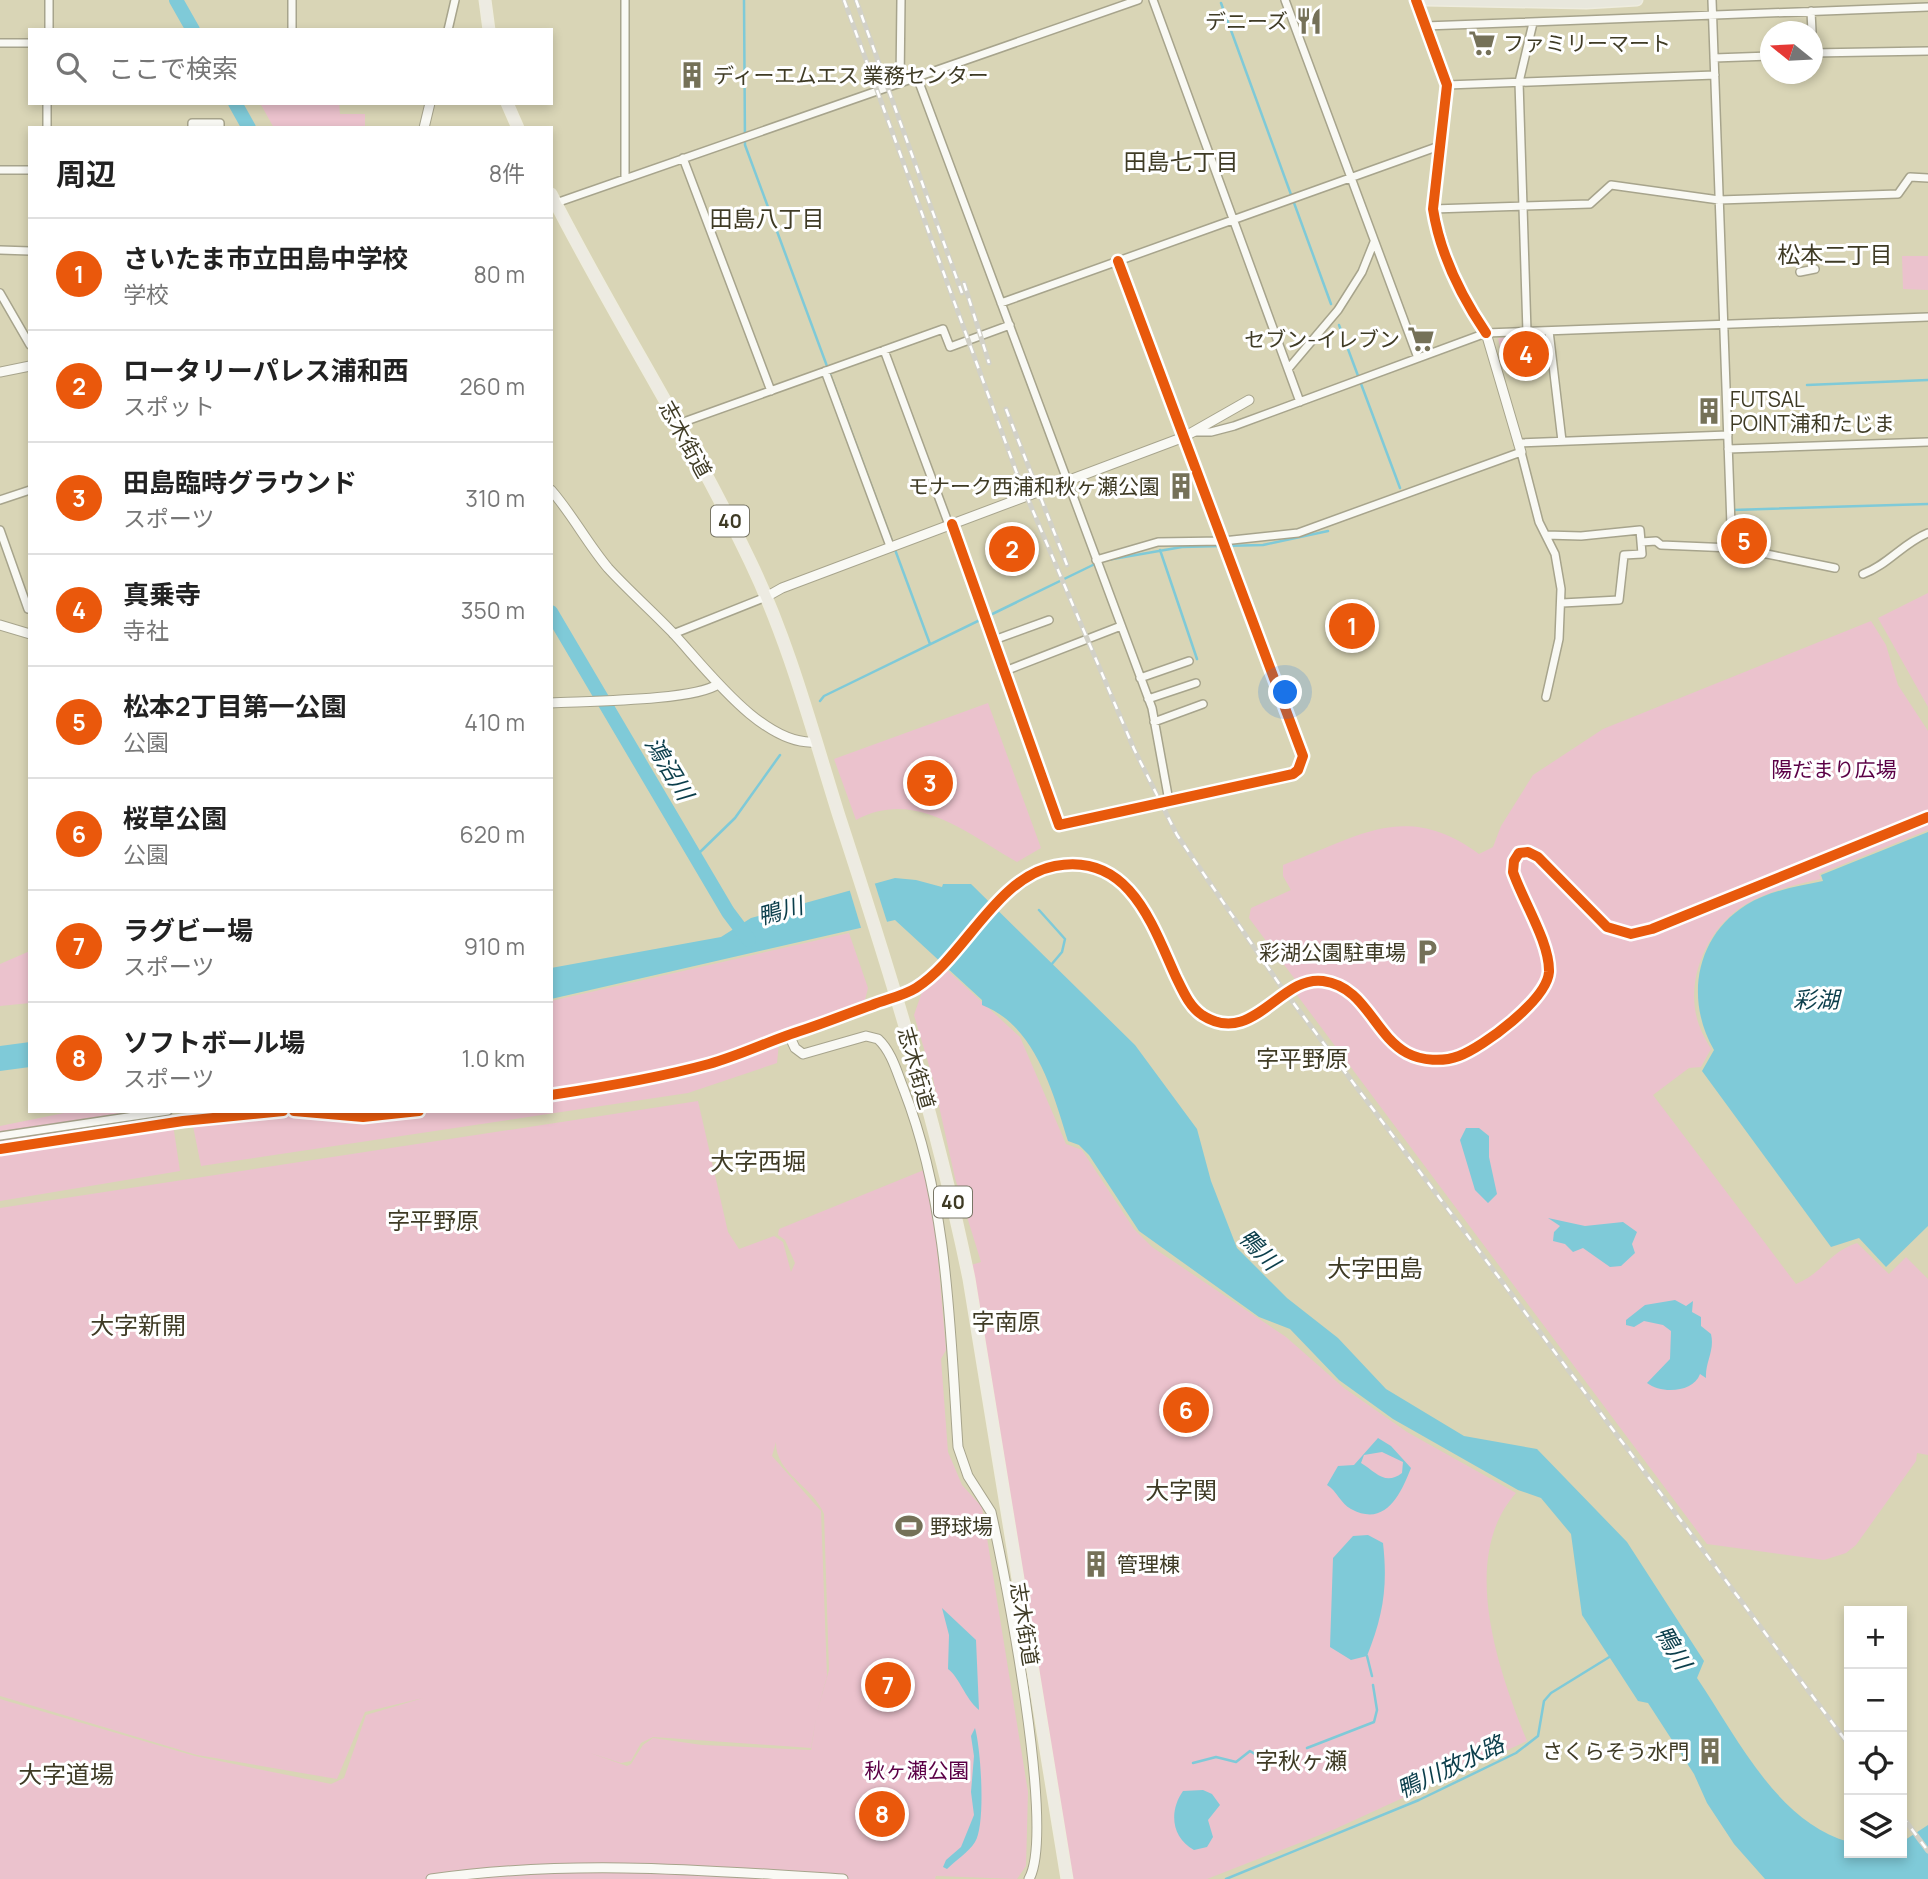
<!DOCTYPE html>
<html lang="ja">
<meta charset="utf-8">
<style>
body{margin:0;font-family:Manrope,"Noto Sans JP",sans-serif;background:#f2f2f2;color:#222}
.controls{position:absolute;right:21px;bottom:21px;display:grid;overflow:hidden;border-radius:0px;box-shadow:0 4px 10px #0003}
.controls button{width:63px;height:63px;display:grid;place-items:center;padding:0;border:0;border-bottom:2px solid #e0e0e0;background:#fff;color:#222;font:35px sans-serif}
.compass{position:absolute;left:1760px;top:21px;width:63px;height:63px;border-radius:50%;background:#fff;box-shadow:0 4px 10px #0003;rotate:288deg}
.you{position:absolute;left:1286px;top:693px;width:24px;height:24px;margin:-18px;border:5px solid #fff;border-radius:50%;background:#1a73e8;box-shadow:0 0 0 10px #1a73e833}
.badge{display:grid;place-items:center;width:46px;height:46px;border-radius:50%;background:#ea580c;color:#fff;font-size:23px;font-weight:700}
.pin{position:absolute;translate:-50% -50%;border:4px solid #fff;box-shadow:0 2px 7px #0006}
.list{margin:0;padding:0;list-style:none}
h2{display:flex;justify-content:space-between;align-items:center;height:91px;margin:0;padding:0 28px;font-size:30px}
h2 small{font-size:23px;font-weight:400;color:#767676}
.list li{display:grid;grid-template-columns:46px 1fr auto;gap:21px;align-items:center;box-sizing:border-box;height:112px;padding:0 28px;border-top:2px solid #e0e0e0}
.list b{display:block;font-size:26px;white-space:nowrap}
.list p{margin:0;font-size:23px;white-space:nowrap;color:#767676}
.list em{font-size:23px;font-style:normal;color:#767676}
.icon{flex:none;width:38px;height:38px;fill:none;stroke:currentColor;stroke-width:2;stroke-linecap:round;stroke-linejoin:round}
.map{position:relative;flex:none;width:1928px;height:1879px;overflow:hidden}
.search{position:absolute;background:#fff;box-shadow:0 4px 10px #0003;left:28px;top:28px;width:525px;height:77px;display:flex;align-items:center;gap:18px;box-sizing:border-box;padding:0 24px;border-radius:0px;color:#767676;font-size:26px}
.panel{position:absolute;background:#fff;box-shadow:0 4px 10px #0003;left:28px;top:126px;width:525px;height:987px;border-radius:0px}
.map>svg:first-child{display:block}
.green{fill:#ebc2cd;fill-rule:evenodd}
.water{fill:#7fcad8;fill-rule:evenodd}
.pier{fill:#d9d5b6}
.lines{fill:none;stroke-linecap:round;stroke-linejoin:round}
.stream{stroke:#7fcad8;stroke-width:2.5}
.river{stroke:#7fcad8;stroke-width:14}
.minor-casing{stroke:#a7a48c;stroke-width:10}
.tertiary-casing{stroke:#a7a48c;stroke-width:11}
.primary-casing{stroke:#eeecde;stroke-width:13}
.trunk-casing{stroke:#eeecde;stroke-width:13}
.minor{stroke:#f9f9f4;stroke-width:7}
.tertiary{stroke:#f9f9f4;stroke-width:9}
.primary{stroke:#edebe2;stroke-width:10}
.trunk{stroke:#e8e7dc;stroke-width:10}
.rail-casing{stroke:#d2d1c7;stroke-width:5}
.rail{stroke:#fff;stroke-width:2.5;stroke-dasharray:8;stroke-linecap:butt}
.cycleway-casing{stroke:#fff;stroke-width:15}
.cycleway{stroke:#e8590c;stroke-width:10}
.labels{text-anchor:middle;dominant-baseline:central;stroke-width:6;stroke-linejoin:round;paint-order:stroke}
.shield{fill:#fff;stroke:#797666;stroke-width:2}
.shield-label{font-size:19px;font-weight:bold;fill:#3f3b25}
.poi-label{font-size:21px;fill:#3f3b25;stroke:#fff;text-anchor:end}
.street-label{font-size:21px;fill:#3f3b25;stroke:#fff}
.park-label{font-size:21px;fill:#5b0046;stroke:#fff}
.neighbourhood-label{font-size:23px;fill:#3f3b25;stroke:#fff}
.water-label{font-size:23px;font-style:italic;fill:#0b3e4b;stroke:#fff}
.quarter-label{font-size:24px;fill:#3f3b25;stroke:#fff}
</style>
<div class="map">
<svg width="1928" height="1879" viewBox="0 0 1928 1879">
<rect width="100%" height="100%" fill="#d9d5b6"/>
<path class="green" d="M260,103h79l1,11h25v14h-91z
M1902,256h26v34l-25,-1z
M1542,335l4,1 2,13 -12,1 -1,-4 -18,3 1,14 -14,3 -6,-28z
M1732,531h24l-2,21 -21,-1z
M1928,593v114l-50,-89z
M1871,621l15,24 12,40 30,46v99l-109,44 2,5c-24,5 -51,12 -73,24 -40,22 -65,78 -49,122 3,9 8,17 12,24l-10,18 -12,1 -36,27 143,189c26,-10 34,-33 61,-41l32,31 17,-17 22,22v176l-11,-2 -1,8 -60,84 -10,8 -22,7 -117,-16 -410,-549 6,-5 -54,-72 2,-10 40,-18 -8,-14v-11c76,-28 122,-65 196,-11l14,-7 8,-21 32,-51 70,-46z
M988,703l53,145 -24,14c-51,-29 -102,-74 -161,-42l-22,-61z
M849,933l19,55 -4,16 -84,29 -3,30 -89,30 -487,73 -11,-55h361v-110z
M30,951v52l-30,3v-42z
M945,968l75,69 46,107 16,6 52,79 18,18 134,90 58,51 63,44 109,61c-58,65 -17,179 11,248l-192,88 -128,50h-134l-102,-614 10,-3 -26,-84 -22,-99 -19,-64 9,-26z
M698,1101l30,131 11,17 35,-13 9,6 8,30 4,-9 -10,-23 -7,-5 1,-6 145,-59 12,66 10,114 -5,9 7,93 14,33 20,22 46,285 -2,74 -9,13 -81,-3 -1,3h-935v-180l195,57 136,28 13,-6 22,-63 57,-17 -58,14 -28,67 -140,-24 -197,-59v-488zM776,1442c-1,31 37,44 48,72l5,156 -13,46 11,-40 -6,-165 -49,-55zM816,1718l-5,32 -109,-5 -49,-7 -10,7 -12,19 -4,2 -37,-13 31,10 10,-2 10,-18 12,-6 158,11z
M74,1111h97l9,60 -180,30v-75z"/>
<path class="water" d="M1928,832v394l-42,41 -27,-29 -28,9 -129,-176 12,-21c-29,-50 -19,-113 32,-145 22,-14 52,-19 77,-24l-2,-6z
M895,878l21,2 26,7 1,-3h28l164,161 62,84 14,52 26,67 50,50 51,40 48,51 78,47 73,13 90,93 77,119 -7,17c40,59 80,144 152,164v11h53v-11l26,-17v54h-163l-31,-35 -27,-41 -13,-29 -46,-71 -10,-2 -56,-86 -11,-81 -30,-36 -23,-8 -125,-71 -54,-39 -49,-51 -31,-12 -120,-86 -50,-76 -10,-10 -11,-4c-15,-49 -33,-116 -86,-136v-5l-87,-80 -344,79v-31l170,-31 30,-19z
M30,1042v25l-30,4v-25z
M1466,1128h13l10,8v21l8,37 -9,9 -13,-13 -15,-50z
M1548,1218l37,8 38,-4 14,10 -5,12 3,9 -14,13 -11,1 -27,-19 -10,4 -8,-8 -12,-3 1,-9 6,-6z
M1675,1300l11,6 7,-5 -1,11 9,5v9l10,8c4,17 -6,28 -5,44l-6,-4c-7,19 -39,20 -53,9l23,-24 1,-28 -8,-6 -19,-4 -10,6 -8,-2v-5l19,-15z
M1378,1438l13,8 20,22c-10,25 -25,60 -60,41 -10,-5 -14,-18 -24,-24l11,-19 16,-1zM1382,1452l21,10 -1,11c-17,13 -26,-1 -41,-10l3,-8z
M1368,1535l15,8c5,44 0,73 -16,113l-16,4 -21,-13 3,-89 20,-22z
M942,1608l34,32 3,70c-15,-13 -19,-32 -31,-41l1,-34z
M975,1728c6,21 11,97 0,114 -6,10 -20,19 -28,27l-4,-2 3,-7 15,-13 13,-32 -3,-23 3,-36 -3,-20z
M1203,1790l9,4 8,11 -12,15 5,17 -6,10 -13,3c-23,-13 -25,-39 -11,-59z"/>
<path class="pier" d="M874,881l14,44 -26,6 -13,-43z"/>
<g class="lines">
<path class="stream" d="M744,0l1,145 185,499
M1221,3l110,301
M1339,325l61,163
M1807,385l121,-5
M1733,510l195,-6
M1160,550l37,109
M1107,560l75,-13 81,-2 65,-14
M820,701l4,-5 273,-133
M697,855l38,-37 45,-63
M1039,910l26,29 -3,13 -11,13
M1367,1656l5,20
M1307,1748l67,-26 3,-12 -4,-25
M1193,1763l23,-6 20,5 14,-11 19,12 24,-9
M1226,1879l193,-79 97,-47 22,-17 6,-35 7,-8 60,-37"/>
<path class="river" d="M176,0l17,30
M235,103l14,25
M551,612l177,300 21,28"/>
<defs>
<path id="minor" d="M1153,0l147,402
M1285,0l133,358
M1712,0l20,553h30l73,15
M1811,11l1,21
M1425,26l503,-19
M49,30v-30
M292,30v-30
M448,30l7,-30
M0,43h30
M1812,53l116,-2
M1714,58l56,-2
M917,77l235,631 17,93
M900,83l1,-83
M1447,85l268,-10
M47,128v-25
M192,128v-5h28v5
M683,158l88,233
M0,170h30
M625,178v-178
M556,203l582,-203
M1433,209l157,-5 21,-19 108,15 179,-6 12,-17 18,1
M0,250l30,1
M1800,272l15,-3
M0,293l30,52
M1001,303l441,-158
M1549,331l13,110
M1527,332l-8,-250 14,-59
M884,350l65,175
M1288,369l50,-59 24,-38 12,-30
M825,371l65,175
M678,424l265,-95 7,18 60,-22
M1194,432h17l23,-6 252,-93 442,-16
M1518,443l210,-8
M1728,449l200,-7
M0,500l30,-10
M952,524l107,301 234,-51 5,-4 5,-14 -185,-495
M0,530l28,79
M1546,535l35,1 59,-6 2,24 -18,1 -5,45 -57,3
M1641,542l15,-1 5,4 71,3
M1096,560l62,-18 65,-1 75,-8 223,-81 18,70 16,32 6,35 -2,50 -13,58
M1863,574c25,-9 40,-31 65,-41
M673,634l93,-37
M994,640l55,-20
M1005,671l116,-45
M1140,678l49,-17
M1148,699l48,-16
M1154,722l49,-18
M551,1095l144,-27 94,-33
M294,1111l69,6 56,-6
M0,1136l168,-25"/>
<path id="tertiary" d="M1416,0l31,85 -14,124 19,64 15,31 19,29 35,119
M424,128l6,-25
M0,372l30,-6
M551,490c21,24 36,53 57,78 20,22 43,42 64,64 33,35 91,115 144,110
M766,597l16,-9 402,-151 65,-37
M0,625l30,9
M551,703c34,-2 144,-2 167,-19
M896,996l-107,39 6,13 8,6 63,-18 12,3c14,13 19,34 26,51 44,114 46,236 54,357l10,29 23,36c14,62 65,319 38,367
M431,1879c138,-20 274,-9 412,0"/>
<path id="primary" d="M485,0l4,30
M507,103l11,25
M551,194c63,124 139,241 199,367 39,81 62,169 89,255 50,153 98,306 130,463l98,600"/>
<path id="trunk" d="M1426,0l160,3 51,-3"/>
</defs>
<use href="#minor" class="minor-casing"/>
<use href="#tertiary" class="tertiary-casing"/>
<use href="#primary" class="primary-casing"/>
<use href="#trunk" class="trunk-casing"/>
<use href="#minor" class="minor"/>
<use href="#tertiary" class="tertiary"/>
<use href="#primary" class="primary"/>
<use href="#trunk" class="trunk"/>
<defs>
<path id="rail" d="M844,0l172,471 118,278 43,86 103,150 569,760
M856,0l106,293
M964,283l25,80
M1006,409l61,156
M1902,1816l26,35"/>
</defs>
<use href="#rail" class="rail-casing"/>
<use href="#rail" class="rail"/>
<defs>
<path id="cycleway" d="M1416,0l31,85 -14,124c7,45 28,87 53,124
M952,524l107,301 234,-51 5,-4 5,-14 -185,-495
M551,1095c53,-8 107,-17 158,-31 32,-9 62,-24 94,-34 24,-8 46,-17 69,-25 15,-6 31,-9 44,-17 48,-30 80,-111 139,-122 74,-14 97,58 121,111 7,14 13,29 26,38 51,33 78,-40 121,-34 43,6 50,53 84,72 15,8 36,9 52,3 24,-9 88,-56 90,-84 1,-29 -26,-71 -36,-100l1,-11 5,-8 9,-1 10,5 69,70 24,7 21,-5 276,-112
M294,1111l69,6 56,-6
M0,1149l183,-28 100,-10"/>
</defs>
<use href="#cycleway" class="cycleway-casing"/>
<use href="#cycleway" class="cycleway"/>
</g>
<defs>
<symbol id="restaurant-bare" viewBox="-9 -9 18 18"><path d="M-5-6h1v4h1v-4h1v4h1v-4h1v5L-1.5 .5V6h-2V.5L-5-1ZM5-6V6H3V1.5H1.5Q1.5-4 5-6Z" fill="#757158" stroke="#fff" stroke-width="2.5" paint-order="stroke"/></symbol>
<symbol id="supermarket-bare" viewBox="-9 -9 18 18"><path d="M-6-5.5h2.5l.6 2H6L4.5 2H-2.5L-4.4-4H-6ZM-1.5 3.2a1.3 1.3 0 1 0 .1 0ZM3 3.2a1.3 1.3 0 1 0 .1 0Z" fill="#757158" stroke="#fff" stroke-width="2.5" paint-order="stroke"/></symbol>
<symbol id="building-bare" viewBox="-9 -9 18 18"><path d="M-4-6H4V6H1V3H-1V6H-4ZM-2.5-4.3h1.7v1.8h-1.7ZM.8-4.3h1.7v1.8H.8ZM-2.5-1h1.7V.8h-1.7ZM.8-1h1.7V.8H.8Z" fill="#757158" stroke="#fff" stroke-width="2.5" paint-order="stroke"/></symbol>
<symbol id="parking-bare" viewBox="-9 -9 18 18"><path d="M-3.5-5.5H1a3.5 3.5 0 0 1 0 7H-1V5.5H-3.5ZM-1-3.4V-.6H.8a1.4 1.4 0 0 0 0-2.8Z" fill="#757158" stroke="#fff" stroke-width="2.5" paint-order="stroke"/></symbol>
<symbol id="stadium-bare" viewBox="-9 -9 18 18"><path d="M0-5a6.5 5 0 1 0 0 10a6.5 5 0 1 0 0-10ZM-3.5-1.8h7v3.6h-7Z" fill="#757158" stroke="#fff" stroke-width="2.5" paint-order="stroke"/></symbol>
</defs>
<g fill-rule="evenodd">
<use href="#restaurant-bare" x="1290" y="2" width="38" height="38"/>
<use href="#supermarket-bare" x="1463" y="24" width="38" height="38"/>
<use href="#building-bare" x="673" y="56" width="38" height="38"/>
<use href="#supermarket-bare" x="1402" y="320" width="38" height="38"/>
<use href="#building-bare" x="1690" y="392" width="38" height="38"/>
<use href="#building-bare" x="1162" y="467" width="38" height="38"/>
<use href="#parking-bare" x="1408" y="933" width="38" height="38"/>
<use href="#stadium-bare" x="890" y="1507" width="38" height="38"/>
<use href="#building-bare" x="1077" y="1545" width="38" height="38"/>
<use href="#building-bare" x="1691" y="1732" width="38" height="38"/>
</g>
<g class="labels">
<g class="shield">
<rect x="711" y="505.5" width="38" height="31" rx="5"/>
<rect x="934" y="1186.5" width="38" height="31" rx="5"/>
</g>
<g class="shield-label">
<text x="730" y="521">40</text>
<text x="953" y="1202">40</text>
</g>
<g class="poi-label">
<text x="1288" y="21">デニーズ</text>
<text x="1503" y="43" text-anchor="start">ファミリーマート</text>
<text x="713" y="75" text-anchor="start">ディーエムエス 業務センター</text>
<text x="1400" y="339">セブン-イレブン</text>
<text x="1730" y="399" text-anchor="start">FUTSAL<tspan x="1730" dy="24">POINT浦和たじま</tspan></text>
<text x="1160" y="486">モナーク西浦和秋ヶ瀬公園</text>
<text x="1406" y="952">彩湖公園駐車場</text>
<text x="930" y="1526" text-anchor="start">野球場</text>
<text x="1117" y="1564" text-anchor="start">管理棟</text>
<text x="1689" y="1751">さくらそう水門</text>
</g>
<g class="street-label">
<text transform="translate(686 439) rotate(61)">志木街道</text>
<text transform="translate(917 1068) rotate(74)">志木街道</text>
<text transform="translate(1025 1624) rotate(81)">志木街道</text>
</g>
<g class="park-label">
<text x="1834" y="769">陽だまり広場</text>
<text x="917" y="1770">秋ヶ瀬公園</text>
</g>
<g class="neighbourhood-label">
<text x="1181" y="161">田島七丁目</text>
<text x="767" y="218">田島八丁目</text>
<text x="1835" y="254">松本二丁目</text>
<text x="1302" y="1058">字平野原</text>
<text x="433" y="1220">字平野原</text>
<text x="1006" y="1321">字南原</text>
<text x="1301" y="1760">字秋ヶ瀬</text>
</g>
<g class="water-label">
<text transform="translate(670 768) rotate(59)">鴻沼川</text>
<text transform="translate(780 910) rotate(-16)">鴨川</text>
<text x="1816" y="999">彩湖</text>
<text transform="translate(1260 1249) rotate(46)">鴨川</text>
<text transform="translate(1674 1647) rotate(59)">鴨川</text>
<text transform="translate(1450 1766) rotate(-25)">鴨川放水路</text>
</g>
<g class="quarter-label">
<text x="758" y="1160">大字西堀</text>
<text x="1375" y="1267">大字田島</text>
<text x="138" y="1324">大字新開</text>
<text x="1181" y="1489">大字関</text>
<text x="66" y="1773">大字道場</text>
</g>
</g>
</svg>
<div class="controls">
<button>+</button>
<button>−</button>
<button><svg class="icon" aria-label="locate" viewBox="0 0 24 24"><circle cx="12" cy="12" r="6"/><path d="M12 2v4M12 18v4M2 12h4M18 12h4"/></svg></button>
<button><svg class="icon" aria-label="layers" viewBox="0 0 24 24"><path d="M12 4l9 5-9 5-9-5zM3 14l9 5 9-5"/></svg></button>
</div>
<svg class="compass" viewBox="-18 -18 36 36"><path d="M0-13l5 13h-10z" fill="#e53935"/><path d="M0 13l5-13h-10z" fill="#767676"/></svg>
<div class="you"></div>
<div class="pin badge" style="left:1352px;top:626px">1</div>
<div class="pin badge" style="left:1012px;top:549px">2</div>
<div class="pin badge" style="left:930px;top:783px">3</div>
<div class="pin badge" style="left:1526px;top:354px">4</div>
<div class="pin badge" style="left:1744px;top:541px">5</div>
<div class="pin badge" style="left:1186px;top:1410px">6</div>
<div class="pin badge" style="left:888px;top:1685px">7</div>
<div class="pin badge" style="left:882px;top:1814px">8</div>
<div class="search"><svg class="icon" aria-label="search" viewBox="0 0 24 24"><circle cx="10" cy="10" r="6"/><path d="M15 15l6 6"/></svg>ここで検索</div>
<section class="panel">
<h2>周辺<small>8件</small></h2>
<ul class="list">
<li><span class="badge">1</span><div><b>さいたま市立田島中学校</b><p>学校</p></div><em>80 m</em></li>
<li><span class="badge">2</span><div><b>ロータリーパレス浦和西</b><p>スポット</p></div><em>260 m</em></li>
<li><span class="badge">3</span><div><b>田島臨時グラウンド</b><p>スポーツ</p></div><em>310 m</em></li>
<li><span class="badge">4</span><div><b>真乗寺</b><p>寺社</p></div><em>350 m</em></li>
<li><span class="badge">5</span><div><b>松本2丁目第一公園</b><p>公園</p></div><em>410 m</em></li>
<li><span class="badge">6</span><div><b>桜草公園</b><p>公園</p></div><em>620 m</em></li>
<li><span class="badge">7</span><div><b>ラグビー場</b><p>スポーツ</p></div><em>910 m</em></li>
<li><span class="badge">8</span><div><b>ソフトボール場</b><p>スポーツ</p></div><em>1.0 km</em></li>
</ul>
</section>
</div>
